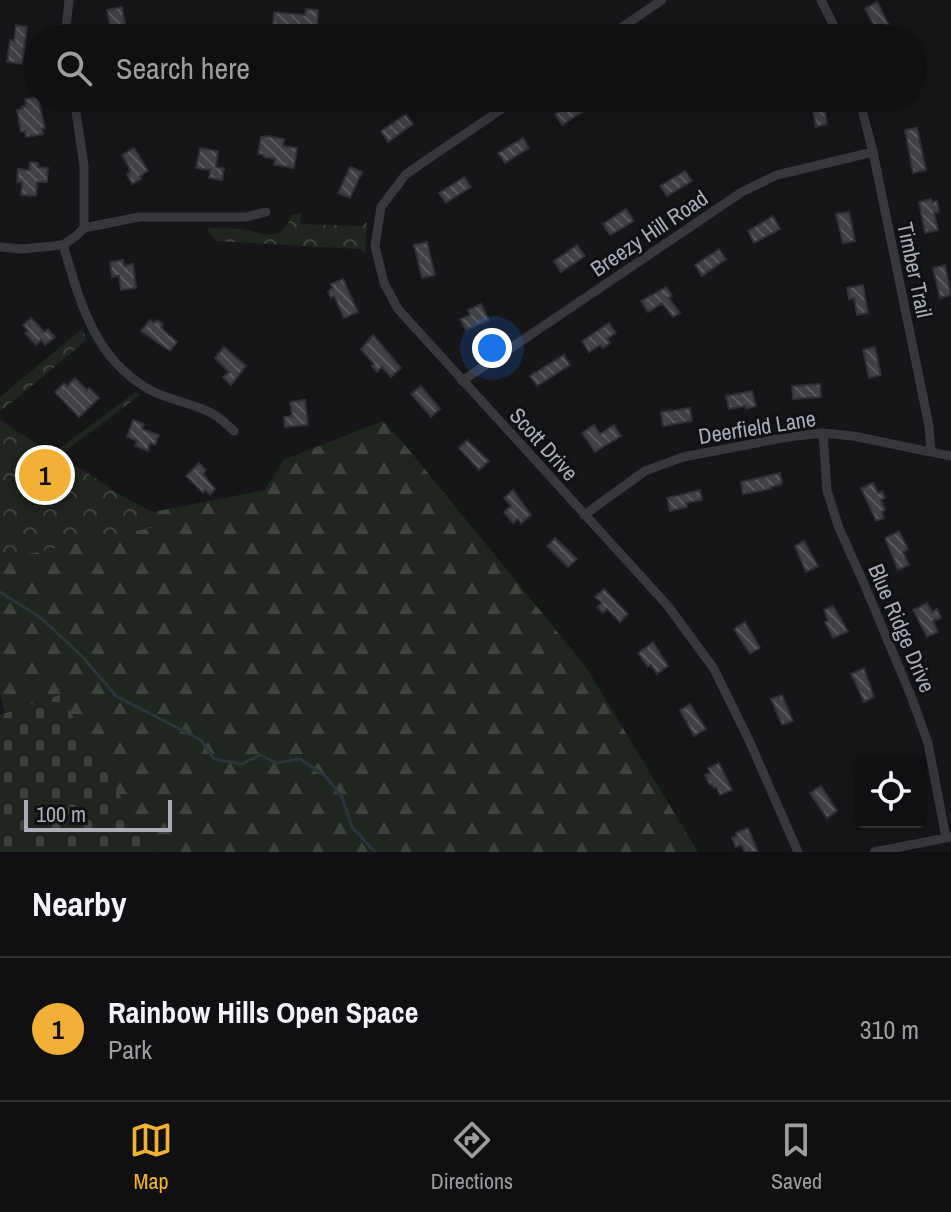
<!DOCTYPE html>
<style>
body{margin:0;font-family:"Archivo Narrow",sans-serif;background:#19191b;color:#f1f3f6}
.controls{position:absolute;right:24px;bottom:24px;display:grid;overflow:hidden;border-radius:8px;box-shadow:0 4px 20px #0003}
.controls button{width:72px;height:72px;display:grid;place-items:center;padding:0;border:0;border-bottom:2px solid #303032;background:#101012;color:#f1f3f6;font:40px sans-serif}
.scale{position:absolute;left:24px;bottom:20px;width:148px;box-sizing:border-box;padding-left:8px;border:4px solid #a8adb8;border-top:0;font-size:22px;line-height:28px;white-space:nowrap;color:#a8adb8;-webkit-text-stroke:6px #111113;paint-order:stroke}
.you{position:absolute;left:492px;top:348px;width:28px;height:28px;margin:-20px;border:6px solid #fff;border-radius:50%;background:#1a73e8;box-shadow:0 0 0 12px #1a73e833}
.badge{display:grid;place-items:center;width:52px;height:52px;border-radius:50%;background:#f2b134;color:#111;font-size:26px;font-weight:700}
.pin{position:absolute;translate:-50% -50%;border:4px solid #fff;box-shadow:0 2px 8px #0006}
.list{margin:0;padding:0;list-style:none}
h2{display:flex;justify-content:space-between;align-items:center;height:104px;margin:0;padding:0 32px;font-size:34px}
h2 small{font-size:26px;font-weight:400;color:#9c9d9f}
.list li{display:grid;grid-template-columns:52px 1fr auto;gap:24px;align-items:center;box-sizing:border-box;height:144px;padding:0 32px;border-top:2px solid #303032}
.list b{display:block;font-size:30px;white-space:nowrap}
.list p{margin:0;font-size:26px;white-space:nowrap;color:#9c9d9f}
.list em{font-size:26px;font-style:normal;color:#9c9d9f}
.icon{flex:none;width:44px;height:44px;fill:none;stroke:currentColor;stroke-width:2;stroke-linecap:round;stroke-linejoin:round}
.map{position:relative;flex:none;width:951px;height:852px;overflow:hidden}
.search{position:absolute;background:#101012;box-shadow:0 4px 20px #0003;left:24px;right:24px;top:24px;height:88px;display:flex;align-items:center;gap:20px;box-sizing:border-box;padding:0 28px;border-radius:44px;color:#9c9d9f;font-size:30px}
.sheet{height:248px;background:#101012}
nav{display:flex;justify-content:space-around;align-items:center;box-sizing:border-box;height:112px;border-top:2px solid #303032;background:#101012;font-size:22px;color:#9c9d9f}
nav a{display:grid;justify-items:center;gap:4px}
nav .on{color:#f2b134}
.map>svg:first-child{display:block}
.forest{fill:url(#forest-firs)}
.cemetery{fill:url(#cemetery-stones)}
.park{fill:url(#park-crowns)}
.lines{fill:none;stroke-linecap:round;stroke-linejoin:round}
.stream{stroke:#2c353c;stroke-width:3}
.building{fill:url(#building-back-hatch);stroke:#303034;stroke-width:2}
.street{stroke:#37383d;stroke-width:9}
.labels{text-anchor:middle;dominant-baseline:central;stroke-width:6;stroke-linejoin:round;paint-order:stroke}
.street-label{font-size:22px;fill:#a8adb8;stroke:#111113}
</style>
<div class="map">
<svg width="951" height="852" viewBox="0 0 951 852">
<defs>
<pattern id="forest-firs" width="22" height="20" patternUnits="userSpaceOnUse" patternTransform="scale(2)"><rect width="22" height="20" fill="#1e261f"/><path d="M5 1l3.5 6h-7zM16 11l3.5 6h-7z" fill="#3c433d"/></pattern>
<pattern id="cemetery-stones" width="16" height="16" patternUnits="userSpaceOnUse" patternTransform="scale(2)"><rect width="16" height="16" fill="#1e261f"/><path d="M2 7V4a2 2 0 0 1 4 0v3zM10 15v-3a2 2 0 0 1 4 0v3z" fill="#3c433d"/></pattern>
<pattern id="park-crowns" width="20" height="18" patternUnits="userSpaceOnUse" patternTransform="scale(2)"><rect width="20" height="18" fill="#1e261f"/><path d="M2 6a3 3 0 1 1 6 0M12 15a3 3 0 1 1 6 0" fill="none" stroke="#3c433d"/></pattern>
<pattern id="building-back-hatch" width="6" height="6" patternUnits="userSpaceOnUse" patternTransform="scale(2)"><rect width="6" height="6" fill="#404145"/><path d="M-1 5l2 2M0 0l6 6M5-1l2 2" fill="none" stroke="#595a5e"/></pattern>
</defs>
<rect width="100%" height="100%" fill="#161618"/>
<path class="forest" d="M383,421l22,24 181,222 112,185h-521l-25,-3 -92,-154 -55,18 -5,-18v-153l265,-52 18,-30z"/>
<path class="cemetery" d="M60,695l92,154 25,3h-177v-137z"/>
<path class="park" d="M302,213l-2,11 62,2 5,-4 -2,32 -2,-3 -5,-2 -142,-8 -9,-13c11,0 23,0 34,1 21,3 42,16 50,-14z
M82,329l5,11 -87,72v-15z
M136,392l4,3 -80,60 59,39 54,29 -173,37v-140l52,34z"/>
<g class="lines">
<path class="stream" d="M0,592l41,26 42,39 33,39 85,44 13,19 28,5 18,-9 17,8 23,-4 25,17 17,21 10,30 23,25"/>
</g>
<path class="building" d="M877,2l14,27 -12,6 -14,-26z
M122,7l4,22 7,-1 2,7 -10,3h-16l-2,-12 3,-1 -3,-15z
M306,9l12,1 -1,23 -18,-1v4l-13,-1v-9l-13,-1 1,-13 31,3z
M16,25l11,2 -5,37 -15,-2 3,-22 4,1z
M38,97l7,31 -3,1 1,5 -17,3 -1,-6 -4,1 -4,-22 6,-1 -1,-2 4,-1 -1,-7z
M812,98h11l4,26 -11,3 -5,-26z
M578,100l7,10 -23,15 -7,-11z
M406,114l7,10 -25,18 -7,-11z
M917,128l9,42 -13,3 -8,-43z
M267,136l17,3 -1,7 14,2 -3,20 -20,-3 1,-6 -11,-2v-2l-6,-1 3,-17z
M523,138l6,10 -24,15 -7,-10z
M134,148l14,23 -8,5 1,3 -9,5 -5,-10 3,-2 -1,-5 -7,-12z
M200,148l18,3 -2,16 8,1 -2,12 -13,-2 1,-8 -14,-2z
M30,162l8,1v4l10,1 -1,14h-10l-1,14 -15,-1 1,-12 -5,-1 1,-13 11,1z
M350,167l12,5 -12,26 -12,-5z
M685,171l7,10 -25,15 -7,-10z
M464,177l7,10 -25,16 -7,-10z
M931,199l1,3 5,-1 2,11 -5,1 4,17 -13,3 -6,-31z
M626,209l8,12 -24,14 -7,-11z
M849,212l6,29 -12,2 -7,-29z
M773,216l7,13 -26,14 -6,-12z
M427,242l8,33 -13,3 -8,-33z
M577,245l8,11 -24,16 -7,-11z
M719,249l7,10 -24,17 -7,-11z
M123,260l1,6 9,-2 3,24 -15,2 -2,-14 -7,1 -2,-15z
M945,265l6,30 -11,3 -7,-30z
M343,279l15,33 -14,6 -10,-22 -3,2 -3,-7 5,-3 -2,-4z
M863,285l5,28 -11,2 -3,-17 -5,1 -2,-11z
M666,287l6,9 -3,2 11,15 -7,4 -11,-14 -14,9 -7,-11z
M481,304l8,16 -23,10 -6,-11 10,-4 -2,-5z
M31,318l13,14 4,-3 7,8 -10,8 -4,-5 -5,5 -11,-12 3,-2 -5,-6z
M150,320l4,3 3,-3 6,4 -2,4 16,14 -7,9 -29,-20z
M609,323l7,10 -9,6 3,4 -7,5 -3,-3 -11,7 -7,-11z
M373,335l28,33 -10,9 -9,-10 -5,5 -5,-6 2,-2 -13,-15z
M224,347l22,19 -15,19 -8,-8 6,-5 -14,-14z
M875,347l6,28 -12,3 -6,-28z
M564,355l6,10 -33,21 -7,-10z
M75,378l12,12 2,-2 10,10 -20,19 -24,-25 9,-9 3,3z
M820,384l1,13 -28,2 -1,-13z
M421,386l19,23 -9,8 -20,-23z
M752,391l4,15 -10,3v-3l-17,3 -3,-13z
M305,400l3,25 -23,2 -1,-10 8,-1 -2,-14z
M690,408l2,13 -29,5 -2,-14z
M133,420l11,4 -2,5 17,6 -4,10 -5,-2 -2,8 -13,-5 2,-5 -10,-4z
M594,425l6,9 14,-9 7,11 -26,16 -13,-19z
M467,440l22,21 -10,9 -20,-22z
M199,463l7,7 -3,4 12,15 -5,6 -5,-5 -2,3 -17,-17z
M780,473l2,11 -11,3v2l-28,5 -2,-12z
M873,483l5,10 4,-2 3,7 -4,2 4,10 -3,2 2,6 -8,3 -15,-33z
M513,490l18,25 -10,8 -3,-4 -5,4 -9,-11 7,-6 -7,-8z
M700,490l2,10 -16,3 1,4 -17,4 -3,-13z
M899,531l9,18 -5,3 6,13 -11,5 -13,-32z
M555,538l22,21 -9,8 -21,-21z
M804,541l14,25 -12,6 -11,-26z
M604,589l24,25 -8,8 -13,-13 -4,4 -6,-6 5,-4 -7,-6z
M927,603l5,9 5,-3 4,9 -8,3 5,11 -11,5 -14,-27z
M833,606l15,25 -15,7 -8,-16 3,-2 -4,-10z
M745,622l15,26 -10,6 -16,-25z
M653,642l15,24 -11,8 -6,-9 -3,2 -10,-14z
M864,668l10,29 -10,5 -13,-28z
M782,695l11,26 -11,4 -11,-26z
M690,704l16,25 -12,7 -14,-26z
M719,763l13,27 -12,5 -4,-8 -2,1 -2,-4 -2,1 -5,-10 5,-2 -2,-5z
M821,786l16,25 -10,7 -17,-25z
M748,828l10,24h-13l-4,-7 -5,2 -4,-9 5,-2 -1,-3z"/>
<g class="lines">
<path class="street" d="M821,0l19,38
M65,38l4,-38
M606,38l56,-38
M74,98l10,68v62
M518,98l-112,76 -25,33 -6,39 9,37 14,26 270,297 46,63 34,69 50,114
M859,98l14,54 56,274 2,25
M63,245c17,55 29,109 82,142 20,13 51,16 70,28 7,4 13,11 19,16
M0,247l22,2 41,-4 13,-9 8,-8 55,-11h107l20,-5
M462,381l280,-189 35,-17 96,-23
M823,433l4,58 12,37 26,58 46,110 17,47 18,95
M584,515l61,-44 38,-14 105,-20 35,-4 30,3 98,20
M874,852l77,-15"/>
</g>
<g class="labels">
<g class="street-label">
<text transform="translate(649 233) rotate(-34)">Breezy Hill Road</text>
<text transform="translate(915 270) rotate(78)">Timber Trail</text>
<text transform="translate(757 427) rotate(-9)">Deerfield Lane</text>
<text transform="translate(544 444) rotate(48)">Scott Drive</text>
<text transform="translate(902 628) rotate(67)">Blue Ridge Drive</text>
</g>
</g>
</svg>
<div class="controls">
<button><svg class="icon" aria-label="locate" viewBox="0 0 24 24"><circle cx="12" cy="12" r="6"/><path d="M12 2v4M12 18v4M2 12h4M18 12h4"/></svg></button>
</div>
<div class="scale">100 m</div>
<div class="you"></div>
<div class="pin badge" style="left:45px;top:475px">1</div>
<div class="search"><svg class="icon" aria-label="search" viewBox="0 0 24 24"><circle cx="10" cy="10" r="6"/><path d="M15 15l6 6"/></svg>Search here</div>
</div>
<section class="sheet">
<h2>Nearby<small></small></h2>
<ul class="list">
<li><span class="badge">1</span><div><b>Rainbow Hills Open Space</b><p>Park</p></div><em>310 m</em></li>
</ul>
</section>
<nav>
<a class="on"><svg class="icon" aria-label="map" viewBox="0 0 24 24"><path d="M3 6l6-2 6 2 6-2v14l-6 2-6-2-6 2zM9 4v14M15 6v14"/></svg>Map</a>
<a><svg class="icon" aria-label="directions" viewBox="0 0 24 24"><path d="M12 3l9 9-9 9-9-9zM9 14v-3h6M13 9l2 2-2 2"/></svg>Directions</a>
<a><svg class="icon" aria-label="saved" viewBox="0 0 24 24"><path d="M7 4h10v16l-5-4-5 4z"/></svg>Saved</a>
</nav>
